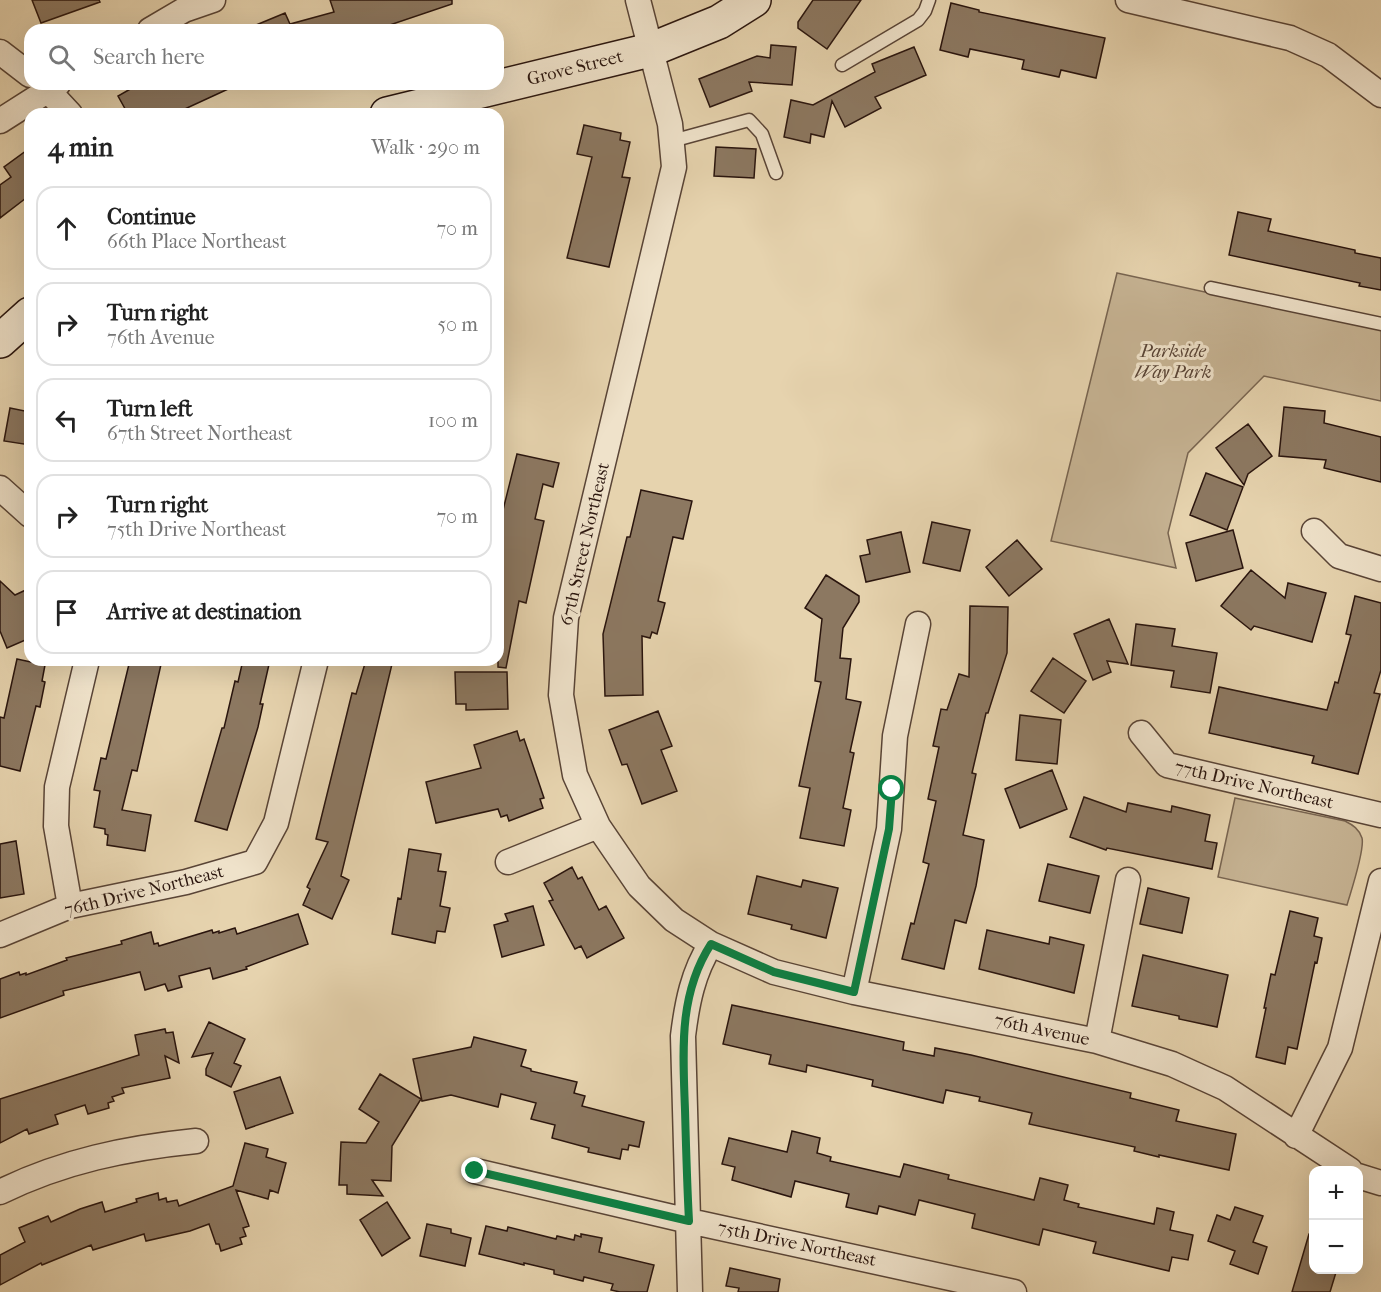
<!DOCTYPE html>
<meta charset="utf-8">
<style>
body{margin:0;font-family:"IM FELL French Canon",serif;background:#f2f2f2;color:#222}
.controls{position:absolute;right:18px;bottom:18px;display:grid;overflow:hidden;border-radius:12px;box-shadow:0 6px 24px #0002}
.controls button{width:54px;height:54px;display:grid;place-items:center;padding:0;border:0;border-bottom:2px solid #e0e0e0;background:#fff;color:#222;font:30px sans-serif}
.stop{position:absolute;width:18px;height:18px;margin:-14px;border:4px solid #0b8043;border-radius:50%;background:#fff}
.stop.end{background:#0b8043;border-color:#fff;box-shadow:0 2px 6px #0008}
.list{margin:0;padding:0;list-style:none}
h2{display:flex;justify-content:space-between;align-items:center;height:78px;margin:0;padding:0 24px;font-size:26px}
h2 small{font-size:20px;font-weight:400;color:#767676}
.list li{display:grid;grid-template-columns:39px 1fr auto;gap:18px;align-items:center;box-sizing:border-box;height:84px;margin:0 12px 12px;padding:0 12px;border:2px solid #e0e0e0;border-radius:18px}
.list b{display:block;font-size:22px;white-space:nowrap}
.list p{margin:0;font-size:20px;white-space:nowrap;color:#767676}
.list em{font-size:20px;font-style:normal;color:#767676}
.icon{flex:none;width:33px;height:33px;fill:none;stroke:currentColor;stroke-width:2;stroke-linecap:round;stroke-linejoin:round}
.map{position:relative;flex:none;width:1381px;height:1292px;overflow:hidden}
.search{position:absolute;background:#fff;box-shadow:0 6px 24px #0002;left:24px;top:24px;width:480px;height:66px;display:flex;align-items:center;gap:15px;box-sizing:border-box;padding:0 21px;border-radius:18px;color:#767676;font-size:22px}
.panel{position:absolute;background:#fff;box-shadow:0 6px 24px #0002;left:24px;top:108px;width:480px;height:558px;border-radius:18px}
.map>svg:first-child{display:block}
.green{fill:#c6b393;stroke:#786450;stroke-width:1.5}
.building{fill:#8c7861;stroke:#2a150e;stroke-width:1.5}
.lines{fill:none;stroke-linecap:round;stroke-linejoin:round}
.lane-casing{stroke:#594436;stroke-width:15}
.street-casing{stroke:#594436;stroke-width:27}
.secondary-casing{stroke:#2a150e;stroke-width:36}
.lane{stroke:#efe2ca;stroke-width:12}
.street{stroke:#efe2ca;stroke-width:24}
.secondary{stroke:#efe2ca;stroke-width:33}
.route{stroke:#0b8043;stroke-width:8}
.labels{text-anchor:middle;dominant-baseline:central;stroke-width:6;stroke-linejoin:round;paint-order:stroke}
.street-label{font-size:18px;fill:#2a150e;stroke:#efe2ca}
.park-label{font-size:18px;font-style:italic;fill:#594436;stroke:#efe2ca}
</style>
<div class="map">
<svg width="1381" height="1292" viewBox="0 0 1381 1292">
<rect width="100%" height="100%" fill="#e6d3ae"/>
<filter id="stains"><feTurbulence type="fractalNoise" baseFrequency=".00333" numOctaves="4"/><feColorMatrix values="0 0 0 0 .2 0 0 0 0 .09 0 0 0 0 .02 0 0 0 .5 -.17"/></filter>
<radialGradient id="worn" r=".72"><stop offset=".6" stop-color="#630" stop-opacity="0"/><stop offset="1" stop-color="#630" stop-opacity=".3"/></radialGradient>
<path class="green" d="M1117,273l264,57v71l-117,-25 -76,77 -20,80 8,35 -125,-27z
M1235,798l110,23c8,4 14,8 17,17 3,12 -11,53 -15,67l-129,-28z"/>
<path class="building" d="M32,0h67l1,2 -59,21z
M330,0h122v4l-77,26h-131l41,-17 5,11 44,-12z
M813,0h48l-34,49 -29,-21v-6z
M951,3l28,7v2l126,26 -9,40 -35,-8 -2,7 -37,-8 2,-9 -54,-11 -2,8 -28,-7z
M771,45l25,2 -4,38 -43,-3 3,9 -42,16 -11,-28 58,-23 13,2z
M914,47l12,28 -51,22 6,11 -36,19 -13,-26 -8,36 -13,-3 -1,9 -26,-6 7,-37 22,5 62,-33 -3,-8z
M139,84h100l-65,30h-46l-10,-18z
M584,125l37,8 -1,7 10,2 -8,35 8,1 -21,89 -42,-9 25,-101 -15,-3z
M716,147l40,2 -2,29 -40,-2z
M30,148v47l-30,23v-33l11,-8 -7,-10z
M1238,212l33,7 -3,12 87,19v3l26,5v32l-22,-4 1,-3 -131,-28z
M1284,407l41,4 -1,12 57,14v45l-57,-14 2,-8 -47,-4z
M10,408l20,4v33l-26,-4z
M1248,424l24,32 -24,18 -4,11 -28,-37z
M517,454l42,9 -6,24 -10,-3 -8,35 9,2 -18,82 -7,-2 -13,67 -8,-1v-137z
M1206,473l37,14 -16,43 -37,-15z
M641,490l51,11 -9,38 -10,-2 -15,64 7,2 -8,31 -5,-2 -2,6 -8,-2 1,59 -38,1 -2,-62 24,-97h3z
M932,522l38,8 -10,41 -37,-8z
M1233,530l10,38 -47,13 -10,-38z
M901,532l9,40 -44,10 -6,-26 10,-2 -3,-14z
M1017,540l25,29 -33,27 -23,-29z
M1251,570l34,28 3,-15 38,10 -14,49 -58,-16 -3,4 -30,-24z
M826,575l33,21v6l-16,26 -3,30 11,1 -5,40 15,3 -11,50 4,1 -11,55 8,2 -7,36 -44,-8 10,-50 -11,-2 22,-104 -6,-1 7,-62 -17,-11z
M0,581l15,14 15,-7v50l-23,10 -7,-17z
M1355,596l26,7v67l-7,23 6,1 -22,80 -46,-11 2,-7 -105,-23 10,-46 108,23 8,-28 3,1 13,-48 -5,-1z
M970,606l38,1 -1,46 -19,60h-2l-14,60 4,1 -13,61 21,5 -8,46 -10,37 -11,-3 -11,49 -42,-10 9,-36 3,1 15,-60 -6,-2 13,-61 -8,-2 11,-52 -6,-1 8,-37 6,1 12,-36 10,3z
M1109,619l19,45 -21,-3 4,11 -18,8 -19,-46z
M1136,624l39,5 -3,17 45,7 -7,40 -39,-6 3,-16 -43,-6z
M1053,658l33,23 -22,32 -33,-22z
M17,659l28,6 -3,16 3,1 -5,25 -4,-1 -2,8 -14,57 -20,-5v-49l4,1z
M130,660h32l-25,111 -5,-1 -10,40 29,5 -6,36 -38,-6 1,-10 -3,-1v-5l-11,-2 6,-36 -6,-1 7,-32 5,1z
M243,660h27l-10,44h3l-5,23 -31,103 -32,-9 27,-93h2l11,-47 3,1z
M366,660h27l-52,216 8,4 -17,39 -29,-14 7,-16 -3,-2 21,-45 -12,-3 36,-146 4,1z
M455,672h52l1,37 -42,1v-6h-10z
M658,711l14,35 -11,4 16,41 -35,13 -15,-40 -5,1 -13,-35z
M1020,715l41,5 -4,44 -41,-4z
M517,731l3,10 4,-2 20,59 -4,1 3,9 -34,13 -2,-6 -6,2 -3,-8 -62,14 -10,-41 55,-14 -7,-23z
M1052,770l15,39 -47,19 -15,-39z
M1084,797l42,15 2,-9 43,9 1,-6 38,9 -5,26 12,2 -5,26 -105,-21 -1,2 -36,-13z
M16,841l8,53 -24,4v-54z
M409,849l32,5 -3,17 8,1 -6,34 10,2 -5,24 -8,-1 -2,12 -43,-9 6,-36 3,1z
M1048,864l51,12 -9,37 -51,-12z
M572,867l6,12 4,-2 17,33 7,-4 18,32 -37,20 -6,-12 -6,3 -26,-48 4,-1 -9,-17z
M757,876l44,11 2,-7 35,8 -12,50 -35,-9 1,-4 -44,-11z
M1148,888l41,10 -7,35 -42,-9z
M533,906l11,39 -42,12 -8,-32 14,-4 -3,-7z
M1290,911l28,7 -4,18 8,2 -5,25 -2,-1 -18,87 -9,-2 -3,17 -29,-7 10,-49h-2l7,-34 4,1z
M298,914l10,30 -62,23 1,2 -34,10 -3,-11 -31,8 3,11 -14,4 -3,-7 -20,6 -5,-18 -77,19 1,4 -64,23v-39l19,-7 1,3 6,-2v2l41,-15 -1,-2 56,-14 -1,-3 30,-9 3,12 4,-1 1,3 53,-16 1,3 6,-2v2l16,-5 2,6z
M987,930l62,14 1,-7 34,8 -10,48 -95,-24z
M1143,955l85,20 -11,52 -38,-8v-3l-47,-10z
M732,1005l172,37 -1,8 31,6 1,-8 36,7 160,38 -1,5 49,12 -3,11 60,13 -7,36 -70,-15v2l-25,-6 1,-4 -106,-23 3,-11 -53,-12 1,-4 -34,-7 -3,13 -71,-17 1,-6 -66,-15 -1,7 -37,-8 2,-9 -48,-11z
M209,1022l36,17 -11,24 7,3 -10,21 -25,-12v-6l7,-16 -21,4z
M165,1029l1,4 7,-1 6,31 -14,-7 5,22 -48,10 2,5 -12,4 2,4 -6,2 1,5 -21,6 -3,-9 -30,10 3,9 -29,10 -2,-5 -27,14v-44l139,-44 -4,-20z
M474,1037l52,13 -5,16 10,3v2l46,11 -3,11 11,3 -3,10 62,16 -5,25 -10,-2 -1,5 -6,-1 -2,10 -32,-7 1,-4 -37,-10 3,-13 -24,-6 5,-16 -35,-9 -3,13 -47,-12 -29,6 -9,-42 58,-12z
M380,1074l41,25 -29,47 -1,35 -19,-1 11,16 -36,-2v-9h-8l2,-43 25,1 13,-21 -20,-13z
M280,1077l13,36 -47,16 -12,-37z
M792,1131l28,7 -3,15 14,4 -1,4 70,16 4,-13 45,11 -1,4 86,21 6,-22 28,7 -4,15 15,4 -1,3 76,17 3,-16 17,4 -4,18 23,5 -5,25 -16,-3 -3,14 -76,-18 3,-11 -53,-13 -4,16 -67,-17 3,-14 -56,-14 -4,15 -36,-9 -2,8 -31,-7 3,-13 -54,-13 -4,16 -59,-17 3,-13 -13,-3 7,-26 58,14z
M245,1143l23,6 -2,8 20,6 -8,30 -8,-3 -2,9 -32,-9 13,36 -6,2 3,8 -6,2 2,6 -21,7 -2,-7h-3l-7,-20 -19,7 -44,10 -2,-7 -51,16 -2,-5 -49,20 -1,-2 -41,22v-30l25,-13 -6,-14 29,-12 3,6 29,-13 22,-7 3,10 32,-10 -1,-3 22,-6 1,7 7,-2 1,4 10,-2 2,6 54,-20z
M387,1202l23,36 -28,18 -22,-36z
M1235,1207l28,9 -10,26 14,5 -9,27 -28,-10 5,-13 -27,-10 9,-26 13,5z
M427,1224l24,5v4l20,5 -6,28 -45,-10z
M486,1226l21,5 1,-4 48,12 1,-3 17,4 1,-5 6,2v-3l21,4 -3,14 55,13 -7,27h-27l-9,-2 2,-6 -29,-7 -1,4 -29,-7v-4l-30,-7v2l-45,-11z
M1309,1234h5v35h23l-7,23h-38z
M730,1268l50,11 -2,13h-40l1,-4 -13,-2z"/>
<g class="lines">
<defs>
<path id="lane" d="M842,65l76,-45 7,-9 4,-11
M672,141l77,-21 13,14 14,39
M1211,288l170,36"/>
<path id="street" d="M638,0l32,124 4,43 -108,451 -5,77 14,80 23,51 41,60 35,34 37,24c-18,28 -24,59 -28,92l7,256
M1128,0l162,38 38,17 53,40
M150,30l34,-20 29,-10
M0,52l30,23
M42,84l28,30
M0,121l58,-37
M0,488l30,27
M1314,531l25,25 42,13
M1141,733l26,32 214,50
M508,862l90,-36
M70,906l-14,-80 1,-39 30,-127
M0,935l70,-29 116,-24 69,-20 21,-39 40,-163
M711,944l63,28 80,20 243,49 75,23 53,24 125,82
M854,992l35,-163 6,-93 23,-112
M1097,1041l31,-161
M1296,1136l44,-88 41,-167
M475,1171l214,50 325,71
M1358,1176l23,7
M0,1192c63,-31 127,-44 196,-51"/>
<path id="secondary" d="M387,114l263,-64 69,-28 35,-22
M0,341l30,-27"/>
</defs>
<use href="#lane" class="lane-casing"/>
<use href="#street" class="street-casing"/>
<use href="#secondary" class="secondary-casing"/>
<use href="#lane" class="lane"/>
<use href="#street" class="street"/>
<use href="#secondary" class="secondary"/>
</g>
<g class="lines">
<path class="route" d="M475,1171l214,50c-2,-37 -3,-74 -4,-111 -2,-58 -7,-115 26,-166l63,28 80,20 35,-163 3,-40"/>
</g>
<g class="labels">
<g class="street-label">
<text transform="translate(575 68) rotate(-14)">Grove Street</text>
<text transform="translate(585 544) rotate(-77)">67th Street Northeast</text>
<text transform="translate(1254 785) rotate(13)">77th Drive Northeast</text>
<text transform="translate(144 891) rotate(-14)">76th Drive Northeast</text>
<text transform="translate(1042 1030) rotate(12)">76th Avenue</text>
<text transform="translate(797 1244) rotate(12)">75th Drive Northeast</text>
</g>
<g class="park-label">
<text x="1173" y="351">Parkside<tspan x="1173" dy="21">Way Park</tspan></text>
</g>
</g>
<rect width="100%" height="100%" filter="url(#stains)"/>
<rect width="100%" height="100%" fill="url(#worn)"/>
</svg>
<div class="controls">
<button>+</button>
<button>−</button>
</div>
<div class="stop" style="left:892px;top:789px"></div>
<div class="stop end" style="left:475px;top:1171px"></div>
<div class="search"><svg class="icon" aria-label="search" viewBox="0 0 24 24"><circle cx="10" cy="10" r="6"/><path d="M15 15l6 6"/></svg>Search here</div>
<section class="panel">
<h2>4 min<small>Walk · 290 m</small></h2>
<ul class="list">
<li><svg class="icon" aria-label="ahead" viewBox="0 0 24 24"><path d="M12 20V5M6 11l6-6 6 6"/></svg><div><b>Continue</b><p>66th Place Northeast</p></div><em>70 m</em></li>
<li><svg class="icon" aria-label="right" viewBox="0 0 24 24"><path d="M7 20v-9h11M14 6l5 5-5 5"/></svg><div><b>Turn right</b><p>76th Avenue</p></div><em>50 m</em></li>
<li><svg class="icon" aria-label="left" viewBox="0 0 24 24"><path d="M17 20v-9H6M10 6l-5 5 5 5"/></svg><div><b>Turn left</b><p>67th Street Northeast</p></div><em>100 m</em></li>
<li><svg class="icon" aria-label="right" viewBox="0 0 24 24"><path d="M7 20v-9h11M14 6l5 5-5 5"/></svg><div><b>Turn right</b><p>75th Drive Northeast</p></div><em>70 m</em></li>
<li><svg class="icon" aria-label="arrive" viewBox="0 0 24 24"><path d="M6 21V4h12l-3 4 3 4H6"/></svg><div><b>Arrive at destination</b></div></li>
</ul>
</section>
</div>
